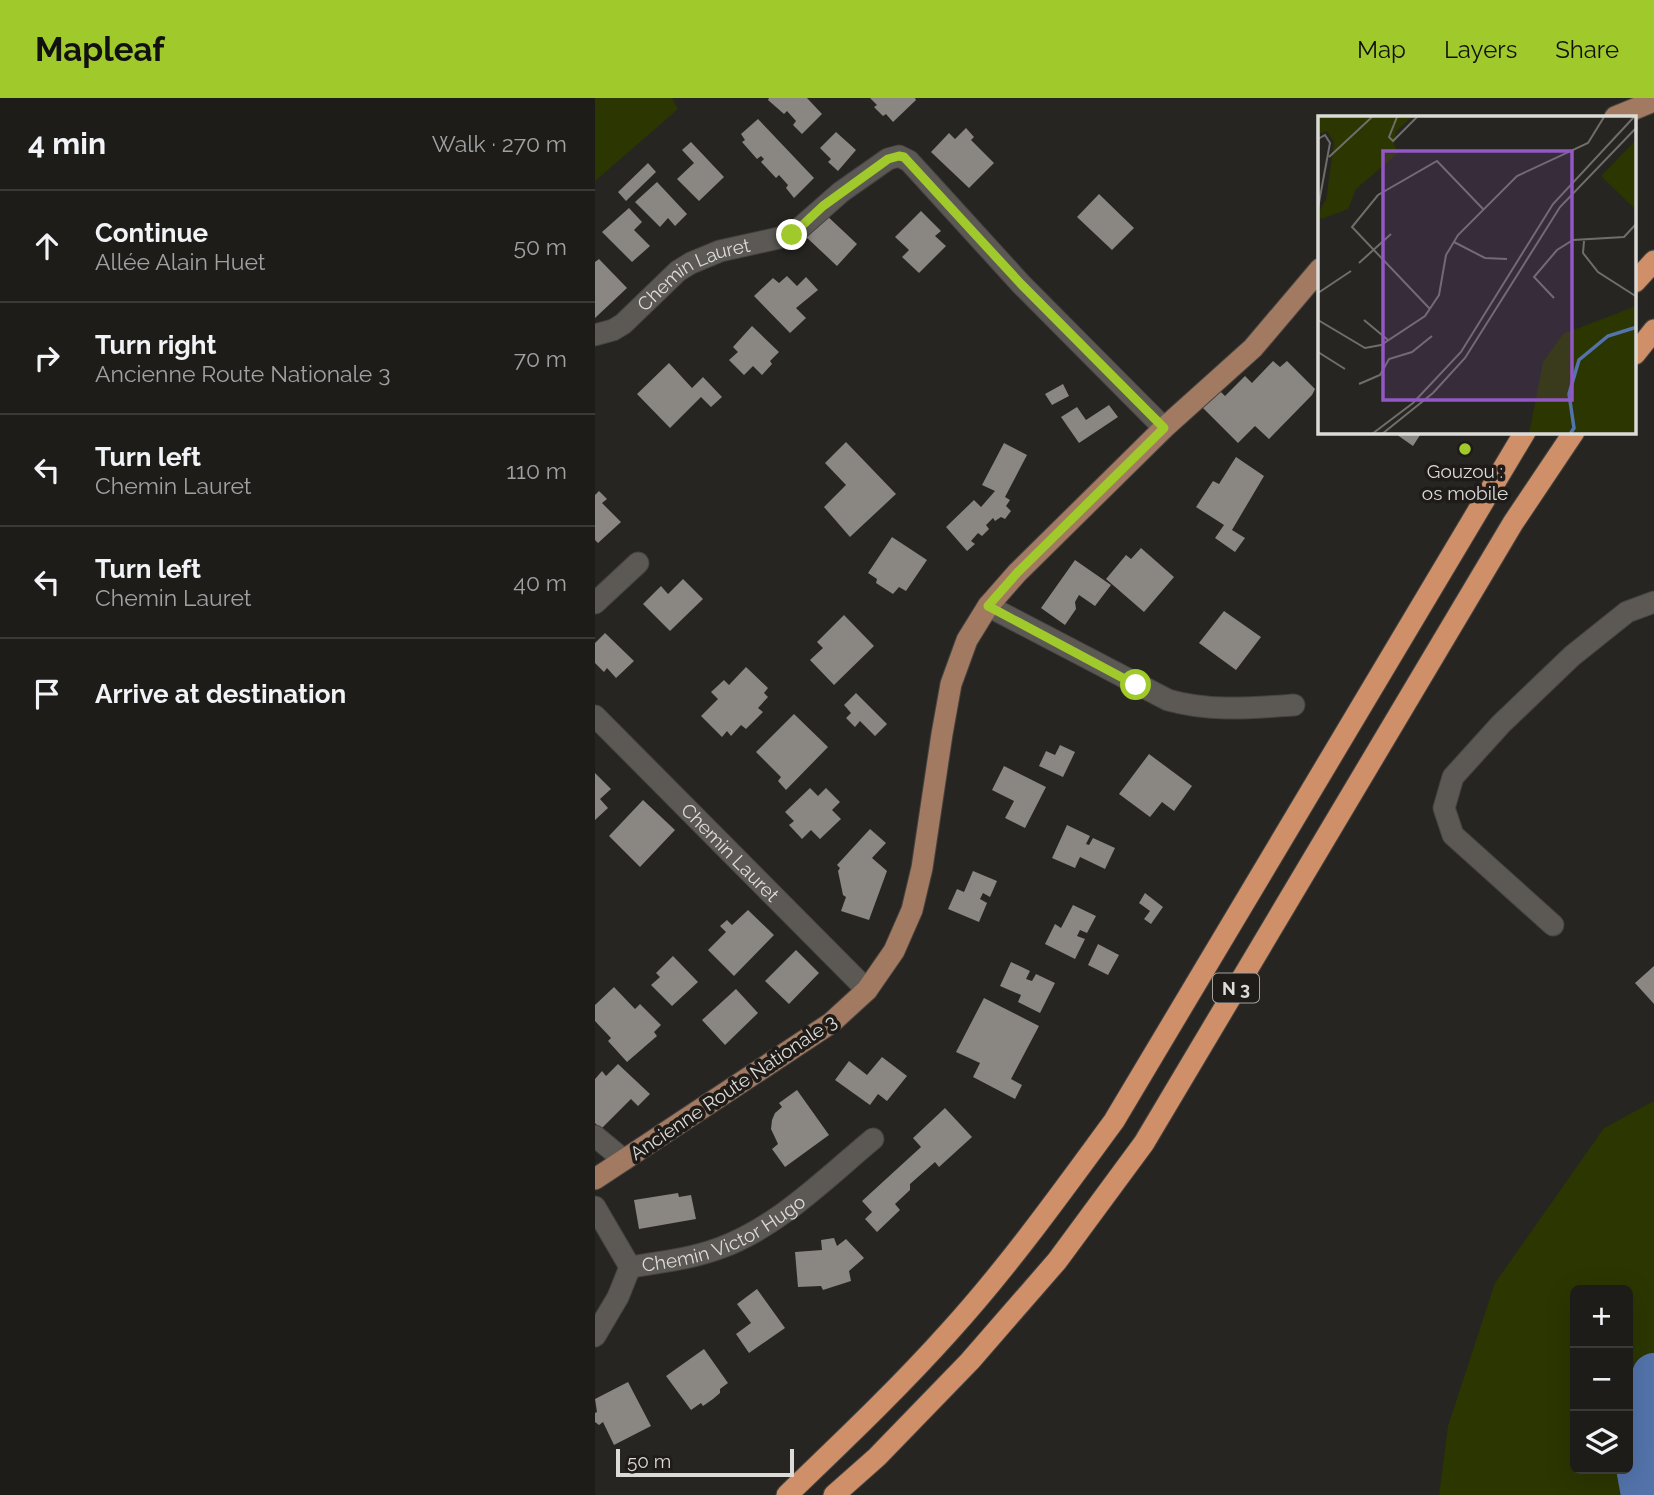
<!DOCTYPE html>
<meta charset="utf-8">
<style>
body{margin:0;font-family:Raleway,sans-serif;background:#2a2926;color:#f1f3f6}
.controls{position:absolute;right:21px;bottom:21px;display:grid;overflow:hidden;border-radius:10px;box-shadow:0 7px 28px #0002}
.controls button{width:63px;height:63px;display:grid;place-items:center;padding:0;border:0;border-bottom:2px solid #3b3a38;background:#1d1c19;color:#f1f3f6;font:35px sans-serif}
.scale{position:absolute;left:21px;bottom:18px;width:178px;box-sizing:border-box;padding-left:7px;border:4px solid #dcdbd8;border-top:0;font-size:19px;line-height:24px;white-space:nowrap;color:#dcdbd8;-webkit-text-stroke:5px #1e1b18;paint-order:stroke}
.stop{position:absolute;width:21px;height:21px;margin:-16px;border:5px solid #a0c92c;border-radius:50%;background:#fff}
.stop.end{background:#a0c92c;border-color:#fff;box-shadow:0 2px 7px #0008}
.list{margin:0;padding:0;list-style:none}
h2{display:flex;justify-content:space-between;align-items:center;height:91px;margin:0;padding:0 28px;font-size:30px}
h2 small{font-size:23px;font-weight:400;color:#a0a1a2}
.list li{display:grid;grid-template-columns:46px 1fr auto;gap:21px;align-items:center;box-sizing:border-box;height:112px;padding:0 28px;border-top:2px solid #3b3a38}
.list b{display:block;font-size:26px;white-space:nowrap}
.list p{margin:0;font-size:23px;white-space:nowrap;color:#a0a1a2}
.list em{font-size:23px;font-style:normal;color:#a0a1a2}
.icon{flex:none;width:38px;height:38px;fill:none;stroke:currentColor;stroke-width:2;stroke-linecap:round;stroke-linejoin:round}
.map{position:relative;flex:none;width:1059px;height:1397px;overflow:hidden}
header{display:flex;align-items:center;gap:42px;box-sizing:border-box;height:98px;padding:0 35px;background:#a0c92c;color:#111}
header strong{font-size:33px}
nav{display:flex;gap:38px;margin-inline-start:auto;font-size:24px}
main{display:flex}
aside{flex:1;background:#1d1c19}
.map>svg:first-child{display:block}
.green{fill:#2b3600;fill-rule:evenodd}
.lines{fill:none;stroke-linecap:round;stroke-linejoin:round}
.river{stroke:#5373aa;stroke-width:44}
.building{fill:#8a8682}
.minor-casing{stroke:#454340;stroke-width:23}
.major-casing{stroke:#454340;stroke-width:23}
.highway-casing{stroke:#454340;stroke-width:23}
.minor{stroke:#5c5955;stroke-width:21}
.major{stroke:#a17a61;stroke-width:21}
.highway{stroke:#cf9069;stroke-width:21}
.route{stroke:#a0c92c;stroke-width:9}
.poi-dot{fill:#a0c92c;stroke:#1e1b18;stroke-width:2.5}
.labels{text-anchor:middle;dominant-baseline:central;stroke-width:7;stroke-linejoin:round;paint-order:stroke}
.shield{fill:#1e1b18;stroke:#a3a19e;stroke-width:2}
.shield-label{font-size:18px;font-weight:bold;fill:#dcdbd8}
.street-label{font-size:19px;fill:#dcdbd8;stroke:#1e1b18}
.poi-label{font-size:19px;fill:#dcdbd8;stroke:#1e1b18}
.inset-river{fill:none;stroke:#5373aa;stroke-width:3.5}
.inset-road{fill:none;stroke:#6f6e6a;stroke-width:2}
.view{fill:#9358c5;fill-opacity:0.15;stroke:#9358c5;stroke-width:3.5}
.inset-edge{fill:none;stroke:#dcdbd8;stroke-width:3.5}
</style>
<header>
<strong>Mapleaf</strong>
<nav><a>Map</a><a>Layers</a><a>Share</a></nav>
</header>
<main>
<aside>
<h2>4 min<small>Walk · 270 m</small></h2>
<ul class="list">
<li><svg class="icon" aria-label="ahead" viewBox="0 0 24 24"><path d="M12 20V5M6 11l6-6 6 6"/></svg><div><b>Continue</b><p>Allée Alain Huet</p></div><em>50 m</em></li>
<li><svg class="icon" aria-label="right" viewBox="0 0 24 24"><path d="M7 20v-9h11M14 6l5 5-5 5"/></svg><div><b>Turn right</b><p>Ancienne Route Nationale 3</p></div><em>70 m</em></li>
<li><svg class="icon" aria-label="left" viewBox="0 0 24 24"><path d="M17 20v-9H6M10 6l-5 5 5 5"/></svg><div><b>Turn left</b><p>Chemin Lauret</p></div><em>110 m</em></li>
<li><svg class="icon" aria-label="left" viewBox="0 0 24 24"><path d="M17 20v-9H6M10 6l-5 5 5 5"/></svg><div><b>Turn left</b><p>Chemin Lauret</p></div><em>40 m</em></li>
<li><svg class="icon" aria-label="arrive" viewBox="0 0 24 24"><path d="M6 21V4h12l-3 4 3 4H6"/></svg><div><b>Arrive at destination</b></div></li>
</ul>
</aside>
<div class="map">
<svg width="1059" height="1397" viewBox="0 0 1059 1397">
<rect width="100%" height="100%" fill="#272521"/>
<path class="green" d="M0,0h77l6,11 -83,72z
M1059,1003v394h-215l9,-69 47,-143 109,-155zM980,1192h53v179h-53z"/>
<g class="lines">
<path class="river" d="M1048,1397l-6,-33 7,-56 10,-31"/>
</g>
<path class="building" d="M174,0h38l15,16 -20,20 -9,-9 3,-4 -9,-10 -3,3 -16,-14z
M275,0h45l1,2 -23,22 -7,-8 -3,2 -9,-9 3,-2z
M163,21l56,59 -20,20 -8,-10 2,-3 -9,-10 -3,3 -15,-16 3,-3 -3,-3 -4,3 -15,-17 3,-2 -4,-6z
M371,30l8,9 -3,3 23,23 -25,25 -38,-36 18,-19 6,6z
M241,34l20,18 -18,21 -10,-9 3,-3 -11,-11z
M96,44l33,35 -25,24 -22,-22 17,-16 -12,-13z
M53,65l8,9 -30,29 -8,-9z
M62,84l30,32 -12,12 -7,-8 -8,9 -25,-25z
M504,96l35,34 -22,22 -35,-33z
M34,110l13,14 -8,8 16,16 -18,16 -30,-30z
M326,113l20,20 -6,5 11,10 -27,27 -17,-16 7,-7 -14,-13z
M229,115l33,31 -20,22 -33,-31z
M4,161l28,29 -32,30v-56z
M192,178l10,10 9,-9 12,13 -22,18 10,10 -16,15 -36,-37 19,-18 6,5z
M157,228l27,26 -9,9 2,3 -10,11 -9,-9 -9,9 -15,-15 9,-8 -5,-5z
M678,263l7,6 7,-6 28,28 -3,6 -43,44 -14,-13 -17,17 -40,-40 17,-17 10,10 20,-20 7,7z
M74,265l23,25 11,-11 19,20 -11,10 -10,-10 -31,31 -33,-34z
M468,286l6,12 -17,9 -7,-11z
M514,307l9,12 -39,26 -18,-26 16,-10 9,13z
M798,334h29l-9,14z
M251,344l50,52 -46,43 -26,-30 22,-22 -21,-22z
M409,345l23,12 -22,42 5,3 -4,6 5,5 -6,8 -4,-2 -6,4 -2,-3 -7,7 3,4 -7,7 -4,-3 -7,8 4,3 -8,7 -21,-24 28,-27 7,7 14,-16 -13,-6z
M641,359l28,19 -32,54 13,8 -10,14 -20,-14 9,-13 -28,-18 17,-26 6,3z
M4,393l8,8 -5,4 19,19 -23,21 -3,-3v-45z
M297,439l35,23 -21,31 -7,-4 -6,7 -17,-11 1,-4 -9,-6z
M546,450l33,29 -30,35 -38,-33 20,-24 5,4z
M480,462l36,25 -16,21 -16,-11 -4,7 1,7 -11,16 -24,-17z
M88,481l20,20 -33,32 -27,-27 18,-18 7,8z
M629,513l37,26 -25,33 -37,-27z
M249,517l30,31 -40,39 -24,-25 13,-12 -6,-6z
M10,535l29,28 -18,17 -9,-10 -3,4 -9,-9v-20z
M151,569l22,21 -4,5 4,4 -10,11 5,4 -17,17 -5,-4 -10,11 -4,-5 -5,6 -21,-21 17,-17 -7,-7 13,-12 5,5z
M261,595l31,31 -12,12 -15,-15 -5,6 -9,-9 5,-5 -7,-8z
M199,616l34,33 -42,43 -8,-9 3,-4 -25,-25z
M465,647l15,7 -12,25 -24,-11 7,-15 9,4z
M554,656l43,32 -18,25 -12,-9 -12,15 -31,-23z
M409,668l42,21 -21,41 -20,-10 9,-17 -22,-11z
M0,675l16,16 -11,10 8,9 -13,12z
M215,690l8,8 8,-8 14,14 -8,8 9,9 -21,20 -9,-9 -9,9 -13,-14 5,-4 -9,-9z
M48,702l32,30 -35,37 -31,-31z
M472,727l23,11 -4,8 3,1 4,-7 22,10 -10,21 -25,-12 -5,11 -23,-10z
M275,731l16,14 -14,15 15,13 -18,49 -28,-9 5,-14 -3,-2 -5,-24 2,-3 -3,-3z
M378,773l24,10 -7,16 -7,-4 -3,6 7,4 -8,19 -31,-13 9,-20 7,3z
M550,795l18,14 -12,17 -7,-5 6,-8 -11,-8z
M478,807l23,11 -9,17 -7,-3 -3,6 8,3 -10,20 -30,-15 10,-20 6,4z
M153,812l26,25 -40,41 -26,-26 18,-18 -6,-6 7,-6 5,5z
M503,846l21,11 -11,20 -20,-10z
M201,852l23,23 -30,31 -24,-23z
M78,858l25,26 -26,24 -21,-21 9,-8 -4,-4z
M416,864l19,9 -4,8 6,2 4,-7 19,9 -15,30 -22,-11 3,-7 -21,-9z
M1059,868v38l-19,-21z
M19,889l21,22 5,-5 21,21 -7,7 3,4 -30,26 -19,-21 3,-3 -16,-17v-16z
M141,891l22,24 -33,32 -23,-25z
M389,900l55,28 -28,53 11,6 -7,14 -42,-22 7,-14 -24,-11z
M287,959l25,19 -20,25 -9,-7 -8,11 -35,-25 14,-19 18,14z
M23,966l32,30 -12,12 -7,-7 -30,30 -6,-6v-44l7,-8 4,5z
M202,992l32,45 -44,32 -13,-18 6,-5 -7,-15 1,-9 3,-7 7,-6 -3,-4z
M350,1010l27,29 -33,30 -4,-5 -25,22v6l-15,14 5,6 -23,22 -12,-13 7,-7 -10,-11 59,-54 -8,-9z
M83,1095l1,4 12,-2 5,24 -57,10 -5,-29z
M239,1140l3,8 9,-7 18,19 -15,13 2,10 -28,9 -2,-4 -23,1 -3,-35 27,-2 -1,-10z
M162,1191l28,39 -36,25 -13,-19 15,-11 -14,-19z
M109,1251l24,34 -8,6v4l-7,6 -10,7 -2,-3 -10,7 -25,-34z
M33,1284l23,44 -37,19 -11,-23 -4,3 -4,-3v-9l2,-1 -2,-13z"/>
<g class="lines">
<defs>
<g id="minor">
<path id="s1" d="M0,237l18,-5 10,-6 55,-53 13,-8 29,-12 72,-16 49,-43 47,-33 11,-3 10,5 112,123 143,144"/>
<path d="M0,505l43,-40"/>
<path d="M393,508l180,94c42,12 83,8 126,5"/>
<path id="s2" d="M0,618l272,274"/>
<path d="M958,827l-100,-90 -9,-27 9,-31 48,-53 71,-68 55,-44 27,-10"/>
<path d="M0,1038l29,24"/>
<path d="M0,1109l35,60"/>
<path id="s3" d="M0,1238l23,-39 12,-30c30,-5 61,-8 90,-19 58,-21 106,-70 153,-109"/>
</g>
<path id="major" d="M1020,19l39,-16
M0,1081l236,-156 36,-33 27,-39 18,-41 10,-42 20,-134 9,-50 16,-44 21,-34 29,-33 147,-145 89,-80 67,-79"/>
<path id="highway" d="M1040,184l19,-21
M1040,256l19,-24
M192,1397c55,-53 111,-106 162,-163 60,-66 112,-139 165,-211l411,-689
M239,1397l43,-38 93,-96 87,-100 87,-118 369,-620 61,-91"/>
</defs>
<use href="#minor" class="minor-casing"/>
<use href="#major" class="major-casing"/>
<use href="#highway" class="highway-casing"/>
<use href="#minor" class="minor"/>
<use href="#major" class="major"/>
<use href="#highway" class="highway"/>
</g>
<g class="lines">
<path class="route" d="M197,137l31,-29 65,-47 11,-3 5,1 117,127 143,144 -147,145 -29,33 148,79"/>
</g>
<circle class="poi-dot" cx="870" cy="351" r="7"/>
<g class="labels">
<rect class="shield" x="618" y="875.5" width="46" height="29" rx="5"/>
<g class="shield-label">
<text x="641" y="890">N 3</text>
</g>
<g class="street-label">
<text stroke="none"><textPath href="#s1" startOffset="119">Chemin Lauret</textPath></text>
<text stroke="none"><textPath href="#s2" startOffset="192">Chemin Lauret</textPath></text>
<text transform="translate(138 989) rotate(-34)">Ancienne Route Nationale 3</text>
<text stroke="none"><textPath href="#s3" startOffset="178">Chemin Victor Hugo</textPath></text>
</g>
<g class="poi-label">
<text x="870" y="373">Gouzou :<tspan x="870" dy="22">os mobile</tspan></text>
</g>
</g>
<g transform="translate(723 18)">
<rect width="318" height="318" fill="#272521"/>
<path d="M0,1h94l-16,14 -2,13 4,9 -42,36 -8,20 -27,10 -3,-6 8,-13 8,-58 -7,-11 -9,3zM318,24v70l-35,-34zM318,190v128h-107l14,-72 20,-28z" fill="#2b3600"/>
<path class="inset-river" d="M252,318l4,-6 -5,-34 10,-34 29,-24 29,-9"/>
<path class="inset-road" d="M79,1l-8,20 4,4 24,-24M0,23l7,-4 5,8 -12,65M11,41l43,-40M266,125l-1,12 15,19 39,25M136,126l31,16 22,1M41,147l32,-29M0,177l33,-22M236,182l-20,-21 23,-27 16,-10 51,-3 13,-14M112,193l-78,-82 26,-32 59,-34 47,49M0,204l47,28 16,-3 44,-29 14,-21 7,-40 12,-20 59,-59 71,-33 16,-26M46,204l24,20M0,236l27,17M41,268l21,-9 9,-16 23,-7 20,-16M54,318l41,-31 48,-51 92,-148 81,-87M64,318l51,-41 32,-35 95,-151 77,-80"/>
<path class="view" d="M65,35h189v249h-189z"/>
<rect width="318" height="318" class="inset-edge"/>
</g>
</svg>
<div class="controls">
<button>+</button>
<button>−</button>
<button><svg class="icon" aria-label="layers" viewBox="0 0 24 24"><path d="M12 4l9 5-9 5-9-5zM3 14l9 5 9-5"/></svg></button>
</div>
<div class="scale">50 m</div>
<div class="stop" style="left:541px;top:587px"></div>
<div class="stop end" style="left:197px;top:137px"></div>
</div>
</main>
